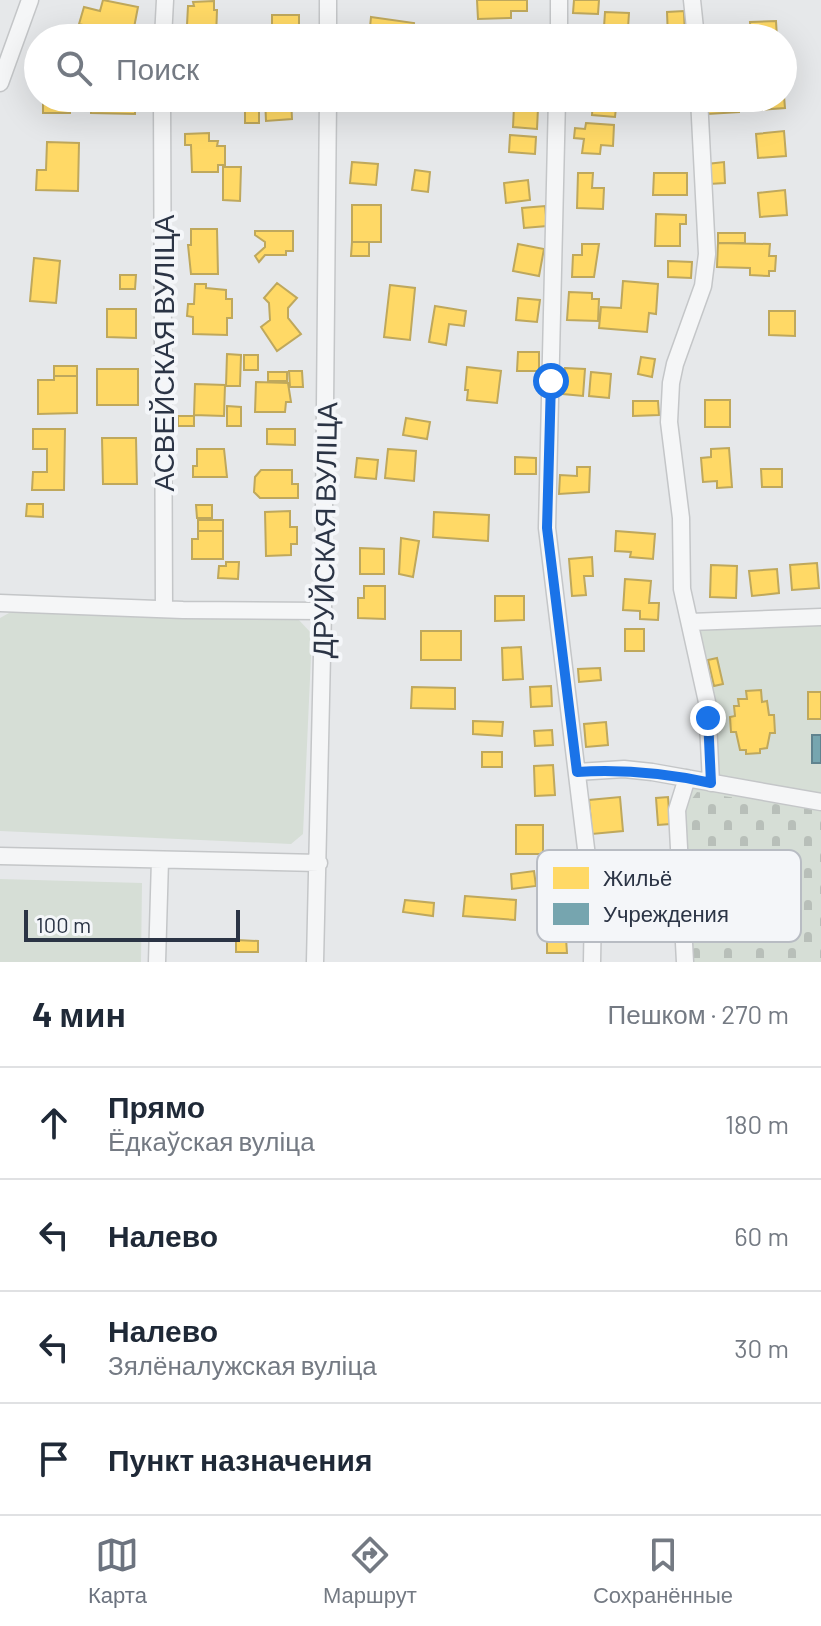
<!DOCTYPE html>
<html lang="ru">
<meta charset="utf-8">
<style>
body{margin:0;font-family:Barlow,sans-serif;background:#f2f2f3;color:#1f2937}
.scale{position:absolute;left:24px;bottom:20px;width:216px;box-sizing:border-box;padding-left:8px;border:4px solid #2b3445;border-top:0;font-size:22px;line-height:28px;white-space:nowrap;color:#2b3445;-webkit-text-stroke:6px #f4f6f9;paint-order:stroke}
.stop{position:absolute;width:24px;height:24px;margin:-18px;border:6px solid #1a73e8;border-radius:50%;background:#fff}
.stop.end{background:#1a73e8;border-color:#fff;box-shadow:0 2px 8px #0008}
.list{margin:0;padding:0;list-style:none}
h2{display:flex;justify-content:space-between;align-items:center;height:104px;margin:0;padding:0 32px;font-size:34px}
h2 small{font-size:26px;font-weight:400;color:#747a83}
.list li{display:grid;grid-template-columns:52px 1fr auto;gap:24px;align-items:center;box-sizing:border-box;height:112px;padding:0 32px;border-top:2px solid #e0e1e3}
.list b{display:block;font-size:30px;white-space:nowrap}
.list p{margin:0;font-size:26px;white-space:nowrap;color:#747a83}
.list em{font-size:26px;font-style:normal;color:#747a83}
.icon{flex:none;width:44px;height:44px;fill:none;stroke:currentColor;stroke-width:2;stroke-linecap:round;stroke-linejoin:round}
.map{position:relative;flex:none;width:821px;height:962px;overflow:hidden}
.search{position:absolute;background:#fff;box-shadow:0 8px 32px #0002;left:24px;right:24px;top:24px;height:88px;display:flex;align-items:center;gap:20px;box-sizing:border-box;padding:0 28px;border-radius:44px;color:#747a83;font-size:30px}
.sheet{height:552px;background:#fff}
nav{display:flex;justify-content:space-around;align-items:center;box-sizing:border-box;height:112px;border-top:2px solid #e0e1e3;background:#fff;font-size:22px;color:#747a83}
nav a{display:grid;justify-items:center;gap:4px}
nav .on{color:#6c737f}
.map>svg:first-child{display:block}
.grass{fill:#d6ded6}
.cemetery{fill:url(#cemetery-stones)}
.homes{fill:#ffd966;stroke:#bfa85c;stroke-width:2}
.public{fill:#76a5af;stroke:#60838f;stroke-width:2}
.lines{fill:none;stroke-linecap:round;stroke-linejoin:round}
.minor-casing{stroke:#c4c6c8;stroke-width:19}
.minor{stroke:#f5f6f7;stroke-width:16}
.route{stroke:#1a73e8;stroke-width:10}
.labels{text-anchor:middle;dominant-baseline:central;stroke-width:8;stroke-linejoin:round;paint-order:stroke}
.street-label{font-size:28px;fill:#2b3445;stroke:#f4f6f9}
.key{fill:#f4f6f9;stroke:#b8bcc3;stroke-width:2}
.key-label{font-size:22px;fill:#2b3445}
</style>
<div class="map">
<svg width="821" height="962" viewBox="0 0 821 962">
<defs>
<pattern id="cemetery-stones" width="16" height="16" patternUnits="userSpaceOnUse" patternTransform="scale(2)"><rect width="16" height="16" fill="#d6ded6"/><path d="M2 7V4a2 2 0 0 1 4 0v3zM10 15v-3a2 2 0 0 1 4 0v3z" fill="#b8bfb9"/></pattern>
</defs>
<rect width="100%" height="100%" fill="#e6e8ea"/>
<path class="grass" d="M18,608l280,11 14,15 -9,200 -12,10 -291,-13v-213z
M821,617v345l-144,-152 10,-32 23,5 -20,-161z
M0,879l142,4 -1,79h-141z"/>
<path class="cemetery" d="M697,792l124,19v151h-129l-9,-151z"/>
<path class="homes" d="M103,0l35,7 -6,31 -53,-14 5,-17 16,4z
M477,0h50v11h-16v7l-33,1z
M574,0h25l-1,14 -25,-1z
M214,1v9h3l-1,28h-25l-4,-13 1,-19h6l-1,-4z
M684,11l1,27h-17l-1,-26z
M605,12l24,1 -1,15 -24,-1z
M272,15h27v23h-27z
M371,17l43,6 -1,10 18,2v3h-62z
M776,21l1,17h-26l-1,-16z
M239,25l1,13h-17v-12z
M601,28l29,2 -1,8h-29z
M783,84l2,24 -27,2 -1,-12h26z
M43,98h27v15h-27z
M91,98h44v16l-44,-1z
M192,98h40l-3,5h-37z
M265,98h26l1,21 -26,2z
M593,98h24l-2,19 -23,-2z
M707,98h31l1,14 -31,2z
M245,100h14v23h-14z
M514,106l24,2 -1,21 -24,-2z
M586,123l28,2 -1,21 -12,-1 -1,9 -18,-1 2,-14 -10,-1 1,-10 10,1z
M784,131l2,25 -28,2 -2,-24z
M209,133v8h9l-1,5h8v19h-7v7h-26l-1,-27h-6v-11z
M510,135l26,2 -1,17 -26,-2z
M47,142l32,1 -1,48 -42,-1 1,-20h9z
M352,162l26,2 -2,21 -26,-2z
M724,162l1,21 -16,1 -2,-20z
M223,167h18l-1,34 -17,-1z
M415,170l15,2 -2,20 -16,-2z
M578,173h15l-1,15h12l-1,21 -26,-1z
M654,173h33v22h-34z
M528,180l2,20 -24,3 -2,-20z
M785,190l2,25 -27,2 -2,-24z
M352,205h29v37h-29z
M545,206l2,20 -23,2 -2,-20z
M656,214l30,1v9h-6v22h-25z
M191,229h26l1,45h-27l-3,-29h3z
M255,231h38v20h-7v4h-21l-6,7 -4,-6 10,-9v-5l-10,-7z
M718,233h27v10h-27z
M352,242h17v14h-18z
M718,243l52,1 -1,12h7l-1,15h-6v5l-19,-1v-7l-33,-1z
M518,244l26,5 -5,27 -26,-5z
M582,244h17l-5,33h-22l1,-22h9z
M34,258l26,3 -4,42 -26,-2z
M668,261l24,1 -1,16 -23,-1z
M120,275h16l-1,14h-15z
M623,281l35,3 -2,30 -7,-1 -2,19 -48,-4 2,-21 20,1z
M277,283l20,15 -9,10v10l13,16 -24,17 -16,-24 9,-7 -1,-17 -5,-5z
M195,284h11v4l20,2v9h6v19h-5v17l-34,-1v-17l-6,-1 1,-12h6z
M390,285l25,3 -5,52 -26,-3z
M569,292l23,1v6h7l-1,22 -31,-1z
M518,298l22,2 -3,22 -21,-2z
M435,306l31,5 -2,15 -15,-2 -3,21 -17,-3z
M107,309h29v29l-29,-1z
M769,311h26v25l-26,-1z
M518,352h21v19h-22z
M227,354l14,1 -1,31h-14z
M244,355h14v15h-14z
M641,357l14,2 -3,18 -14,-3z
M54,366h23v10h-23z
M467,367l34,4 -4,32 -30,-3 1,-10h-3z
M565,368l20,1 -2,27 -20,-2z
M97,369h41v36h-41z
M289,371h13l1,16h-13z
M268,372h19v9h-19z
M591,372l20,2 -2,24 -20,-2z
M54,376h23v37l-39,1v-34h16z
M256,382l32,1 3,19h-5l-1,10h-30z
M195,384l30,1 -1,31 -30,-1z
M705,400h25v27h-25z
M633,401h25l1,14 -26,1z
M227,406l14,1v19h-14z
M178,416h16v10h-16z
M406,418l24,4 -3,17 -24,-4z
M33,429h32l-1,61h-32l1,-18h14v-23h-14z
M267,429h28v16l-28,-1z
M102,438h34l1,46h-34z
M729,448l3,39 -15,1v-7l-14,1 -2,-24 10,-1v-8z
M197,449h27l3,28h-34v-11h4z
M388,449l28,2 -2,30 -29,-3z
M515,457l21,1v16h-21z
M357,458l21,2 -2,19 -21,-2z
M577,467h13l-1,25 -30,2 1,-19 17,1z
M761,469h21v18h-20z
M261,470h31v14h6v14h-38l-6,-6 1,-15z
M27,504h16v13l-17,-1z
M196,505h16v13h-15z
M290,511v16h7v17h-6v11l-25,1 -1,-44z
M434,512l55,3 -1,26 -55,-4z
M198,520h25v11h-25z
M198,531h25v28h-31v-20h6z
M616,531l39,3 -2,25 -23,-2 1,-5 -16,-1z
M401,538l18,3 -6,36 -14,-3z
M360,548l24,1v25h-24z
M592,557l1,19h-9l2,19 -14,1 -3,-37z
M226,562h13l-1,17 -20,-1 1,-12h7z
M817,563l2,25 -27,2 -2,-25z
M711,565l26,1 -1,32 -26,-1z
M777,569l2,24 -27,3 -3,-25z
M625,579l26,2 -2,22h10l-1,17 -18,-1v-8l-17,-1z
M364,586h21v33l-27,-1v-20h6z
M495,596h29v24l-29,1z
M625,629h19v22h-19z
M421,631h40v29h-40z
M521,647l2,32 -20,1 -1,-32z
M717,658l6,26 -9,2 -6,-26z
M600,668l1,12 -22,2 -1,-13z
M551,686l1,20 -21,1 -1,-20z
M412,687l43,1v21l-44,-1z
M761,690l1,12 5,-1 2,14h5l1,18h-5l-3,15 -7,1v4l-14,1v-4h-6l-4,-18h-5l-1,-15 5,-1 -1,-10h5l-1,-7h9l-1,-8z
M808,692h13v27h-13z
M473,721l30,1 -1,14 -29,-2z
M606,722l2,23 -22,2 -2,-23z
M552,730l1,15 -18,1 -1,-15z
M482,752h20v15h-20z
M553,765l2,30 -20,1 -1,-30z
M620,797l3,34 -31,3 -3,-34z
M668,797l2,27 -12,1 -2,-27z
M516,825h27v29h-27z
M534,871l2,15 -24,3 -1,-15z
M465,896l51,4 -1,20 -52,-4z
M405,900l29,3 -1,13 -30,-4z
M547,938h19l1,15h-20z
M236,940l22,1v11h-22z"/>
<path class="public" d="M812,735h9v28h-9z"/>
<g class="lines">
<defs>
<path id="minor" d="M692,0l4,38
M163,38l2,-38
M328,38v-38
M559,38v-38
M0,83l30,-83
M162,98l2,511
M557,98l-10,430 46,378 -1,56
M699,98l8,156 -4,32 -28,78 -4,19 -2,39 12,96 1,71 25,113 4,81
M0,603l183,7 140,1
M690,622l131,-5
M577,772l47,-3 28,3 169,30
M0,856l319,7
M157,962l3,-102
M315,962l8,-351 5,-513
M685,962l-8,-152 10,-32"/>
</defs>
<use href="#minor" class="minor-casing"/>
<use href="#minor" class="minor"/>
</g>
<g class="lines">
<path class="route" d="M551,381l-4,147 30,244c47,-3 88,1 134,11l-3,-65"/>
</g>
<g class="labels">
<g class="street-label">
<text transform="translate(163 353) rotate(-90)">АСВЕЙСКАЯ ВУЛІЦА</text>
<text transform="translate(324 530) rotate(-89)">ДРУЙСКАЯ ВУЛІЦА</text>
</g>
</g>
<rect x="537" y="850" width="264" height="92" rx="12" class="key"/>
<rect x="553" y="867" width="36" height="22" fill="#ffd966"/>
<rect x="553" y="903" width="36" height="22" fill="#76a5af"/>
<g class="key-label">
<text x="603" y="886">Жильё</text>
<text x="603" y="922">Учреждения</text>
</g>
</svg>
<div class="scale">100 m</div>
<div class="stop" style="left:551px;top:381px"></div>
<div class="stop end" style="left:708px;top:718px"></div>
<div class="search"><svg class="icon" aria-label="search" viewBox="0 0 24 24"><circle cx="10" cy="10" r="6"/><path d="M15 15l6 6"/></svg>Поиск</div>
</div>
<section class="sheet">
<h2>4 мин<small>Пешком · 270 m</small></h2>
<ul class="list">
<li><svg class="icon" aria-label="ahead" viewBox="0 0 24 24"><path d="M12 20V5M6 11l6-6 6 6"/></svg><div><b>Прямо</b><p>Ёдкаўская вуліца</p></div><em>180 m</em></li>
<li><svg class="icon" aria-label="left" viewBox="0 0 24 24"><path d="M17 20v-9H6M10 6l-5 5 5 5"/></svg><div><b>Налево</b></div><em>60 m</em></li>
<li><svg class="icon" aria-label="left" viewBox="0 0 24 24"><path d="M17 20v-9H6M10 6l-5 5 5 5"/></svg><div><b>Налево</b><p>Зялёналужская вуліца</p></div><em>30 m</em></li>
<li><svg class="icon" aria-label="arrive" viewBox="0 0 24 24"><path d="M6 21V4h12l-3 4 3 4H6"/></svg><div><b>Пункт назначения</b></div></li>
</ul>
</section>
<nav>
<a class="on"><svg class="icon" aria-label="map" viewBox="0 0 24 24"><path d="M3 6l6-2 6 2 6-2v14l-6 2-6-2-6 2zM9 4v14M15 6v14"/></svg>Карта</a>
<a><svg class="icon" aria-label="directions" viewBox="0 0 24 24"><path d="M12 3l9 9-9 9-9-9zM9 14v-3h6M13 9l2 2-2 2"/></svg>Маршрут</a>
<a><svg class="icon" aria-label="saved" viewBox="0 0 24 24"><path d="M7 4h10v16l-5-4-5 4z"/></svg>Сохранённые</a>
</nav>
